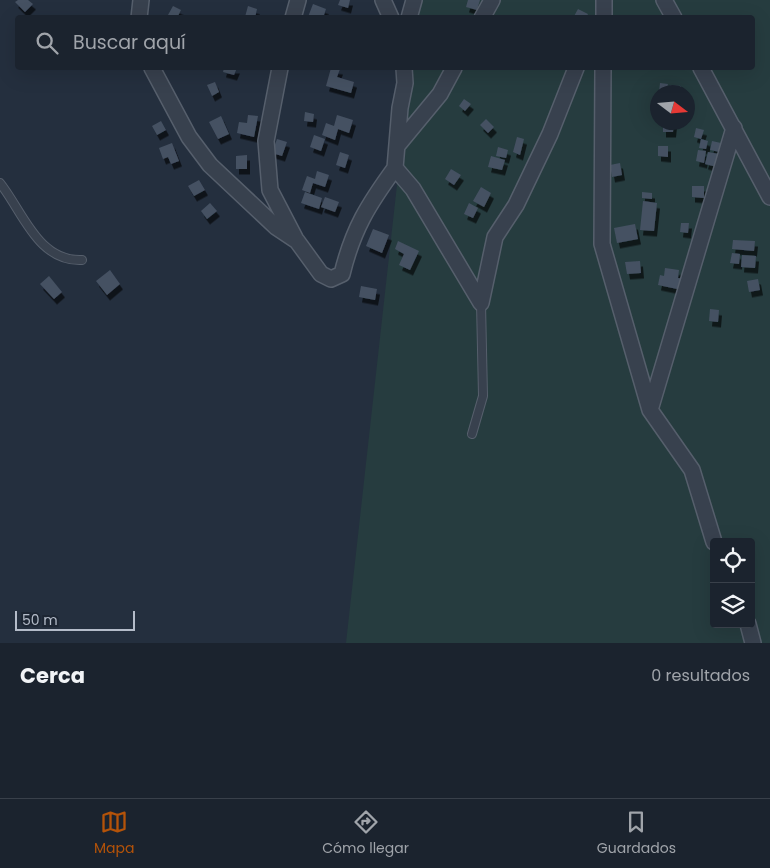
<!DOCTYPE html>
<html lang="es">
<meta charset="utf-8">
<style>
body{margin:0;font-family:Poppins,sans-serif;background:#282f3a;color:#f1f3f6}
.controls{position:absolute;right:15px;bottom:15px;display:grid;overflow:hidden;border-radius:5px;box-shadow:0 5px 20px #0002}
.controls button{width:45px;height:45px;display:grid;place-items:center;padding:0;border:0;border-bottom:1px solid #39404a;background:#1b232e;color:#f1f3f6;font:25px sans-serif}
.compass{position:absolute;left:650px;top:85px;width:45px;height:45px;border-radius:50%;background:#1b232e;box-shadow:0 5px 20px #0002;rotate:106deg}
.scale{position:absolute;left:15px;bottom:12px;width:120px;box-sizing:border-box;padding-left:5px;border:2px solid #b4bcc9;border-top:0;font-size:14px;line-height:18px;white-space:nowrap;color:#b4bcc9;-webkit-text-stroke:4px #1d2633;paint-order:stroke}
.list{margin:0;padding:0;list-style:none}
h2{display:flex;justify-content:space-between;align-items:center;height:65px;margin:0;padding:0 20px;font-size:21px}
h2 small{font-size:16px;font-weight:400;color:#a0a4aa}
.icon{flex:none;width:28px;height:28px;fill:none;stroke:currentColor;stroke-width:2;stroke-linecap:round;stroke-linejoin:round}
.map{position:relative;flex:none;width:770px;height:643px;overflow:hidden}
.search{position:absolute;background:#1b232e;box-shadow:0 5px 20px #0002;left:15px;right:15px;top:15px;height:55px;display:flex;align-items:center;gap:12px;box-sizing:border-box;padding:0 18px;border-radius:5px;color:#a0a4aa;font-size:19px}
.sheet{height:155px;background:#1b232e}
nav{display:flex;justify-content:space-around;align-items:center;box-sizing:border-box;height:70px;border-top:1px solid #39404a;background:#1b232e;font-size:14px;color:#a0a4aa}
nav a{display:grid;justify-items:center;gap:2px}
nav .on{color:#b45309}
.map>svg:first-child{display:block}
.green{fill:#263c3f;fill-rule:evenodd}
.building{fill:#455162;filter:url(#shadow)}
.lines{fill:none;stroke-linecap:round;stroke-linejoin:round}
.lane-casing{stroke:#565f6c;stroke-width:10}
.street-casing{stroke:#565f6c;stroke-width:18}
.lane{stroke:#38414e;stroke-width:8}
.street{stroke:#38414e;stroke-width:15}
</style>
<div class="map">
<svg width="770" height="643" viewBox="0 0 770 643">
<defs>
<filter id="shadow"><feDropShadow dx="3" dy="5.5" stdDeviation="0" flood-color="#0009"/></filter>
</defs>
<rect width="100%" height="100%" fill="#242f3e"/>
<path class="green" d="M417,0h353v643h-424l64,-575h342v-50l-337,-1zM658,92h30v30h-30zM714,542h37v82h-37z"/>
<path class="building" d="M18,0h10l5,4 -8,8 -10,-10z
M340,0h10l-2,8 -10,-3z
M468,0h12l-3,10 -11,-3z
M313,4l13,5 -3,9 -15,-1z
M173,6l8,4 -4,8 -9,-3z
M248,6l9,3 -2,9 -10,-1z
M578,9l10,5 -2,4h-13z
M224,68h13l-3,7 -11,-3z
M331,68l9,1 -3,8 17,5 -3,11 -25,-7z
M215,82l4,10 -7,4 -5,-11z
M660,83l8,1 -2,8h-7z
M670,85l11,1 -1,6h-11z
M464,99l7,5 -6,7 -6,-5z
M305,112l9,2 -1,8 -9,-1z
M248,115l10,1 -4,21 -17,-4 2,-11 8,1z
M337,115l16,5 -4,13 -11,-4 -3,11 -13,-5 4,-12 8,3z
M221,116l8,18 -11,5 -9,-17z
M486,119l8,8 -6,6 -8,-8z
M161,121l5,9 -9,5 -5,-9z
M663,122h11l-1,10h-10z
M696,128l8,2 -3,9 -7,-2z
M314,135l11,4 -4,12 -11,-4z
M517,137l7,2 -4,16 -7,-3z
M277,139l10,3 -5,14 -10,-3z
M701,139l7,2 -2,8 -7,-1z
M712,141l9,2 -1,9 -10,-2z
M172,143l7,18 -8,3 -3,-7 -5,2 -4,-11z
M658,146h10v11l-10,-1z
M498,147l10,3 -2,8 -10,-2z
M698,150l8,1 -2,12 -8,-2z
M340,152l9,3 -4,13 -9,-3z
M708,152l11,2 -2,13 -12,-3z
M247,155v14h-11v-13z
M491,156l14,4 -3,10 -14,-3z
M620,163l2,12 -10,2 -2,-12z
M451,169l10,6 -7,10 -9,-6z
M317,171l12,4 -4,12 -12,-4 -3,10 -8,-3 5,-14 8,3z
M199,180l6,10 -11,6 -6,-10z
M692,186h12v12l-12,-1z
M481,187l10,6 -7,14 -11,-6z
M305,192l17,6 -3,11 -18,-6z
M642,192l10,1v6l-10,-1z
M325,197l14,5 -4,10 -14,-5z
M643,201l14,2 -3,28 -14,-1z
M210,203l7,8 -10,8 -6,-8z
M469,203l9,5 -5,10 -9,-4z
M681,223h8l-1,10 -8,-1z
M635,224l3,15 -21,4 -3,-15z
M373,229l16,6 -7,18 -16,-7z
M733,240l22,1 -1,10 -22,-2z
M398,241l21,10 -9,19 -11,-5 5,-11 -9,-5z
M732,253l8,1 -1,10 -9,-1z
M742,255l14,1 -1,12 -14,-1z
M640,261l1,12 -14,1 -2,-12z
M665,268l14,2 -1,8 6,1 -2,11 -24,-5 2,-10 4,1z
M110,270l10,14 -13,11 -11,-14z
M49,276l13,16 -8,7 -14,-15z
M758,279l2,11 -11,2 -2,-11z
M361,286l16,3 -2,11 -16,-3z
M710,309l9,1 -1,12 -9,-1z"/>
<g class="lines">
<defs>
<path id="lane" d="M0,183c23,29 38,79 82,77
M472,434l11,-38 -2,-93"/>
<path id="street" d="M383,0l8,18
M664,0l10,18
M139,18l2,-18
M293,18l5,-18
M409,18l5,-18
M482,18l10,-18
M604,18v-18
M152,68l37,69 21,28 66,62 21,14 24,33 10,5 11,-5c11,-45 26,-69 53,-106l18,21 68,114 14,-66 21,-32 34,-71 26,-66
M280,68l-14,73 4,49 25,48
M603,68l-1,176 48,166 42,60 22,72
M701,68l69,129
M397,146l43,-52 14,-26
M395,168l5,-60 5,-25 -1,-15
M650,410l84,-282
M748,624l5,19"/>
</defs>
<use href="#lane" class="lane-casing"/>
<use href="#street" class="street-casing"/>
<use href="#lane" class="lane"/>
<use href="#street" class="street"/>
</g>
</svg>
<div class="controls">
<button><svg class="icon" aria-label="locate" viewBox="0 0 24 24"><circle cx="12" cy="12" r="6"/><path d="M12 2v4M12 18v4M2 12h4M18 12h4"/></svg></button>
<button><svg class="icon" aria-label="layers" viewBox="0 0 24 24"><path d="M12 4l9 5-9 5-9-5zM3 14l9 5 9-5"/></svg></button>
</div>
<svg class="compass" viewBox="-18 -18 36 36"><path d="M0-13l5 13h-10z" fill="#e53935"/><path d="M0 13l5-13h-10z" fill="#a0a4aa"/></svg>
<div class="scale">50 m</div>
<div class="search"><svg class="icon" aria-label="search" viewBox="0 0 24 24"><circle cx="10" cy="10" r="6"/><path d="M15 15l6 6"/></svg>Buscar aquí</div>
</div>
<section class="sheet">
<h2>Cerca<small>0 resultados</small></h2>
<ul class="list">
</ul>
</section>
<nav>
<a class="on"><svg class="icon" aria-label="map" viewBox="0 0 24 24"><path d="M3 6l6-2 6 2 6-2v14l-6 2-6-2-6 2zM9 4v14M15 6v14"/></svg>Mapa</a>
<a><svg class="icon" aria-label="directions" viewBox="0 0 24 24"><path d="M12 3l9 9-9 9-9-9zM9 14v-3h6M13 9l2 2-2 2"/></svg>Cómo llegar</a>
<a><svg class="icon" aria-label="saved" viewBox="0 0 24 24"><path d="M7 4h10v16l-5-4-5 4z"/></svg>Guardados</a>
</nav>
